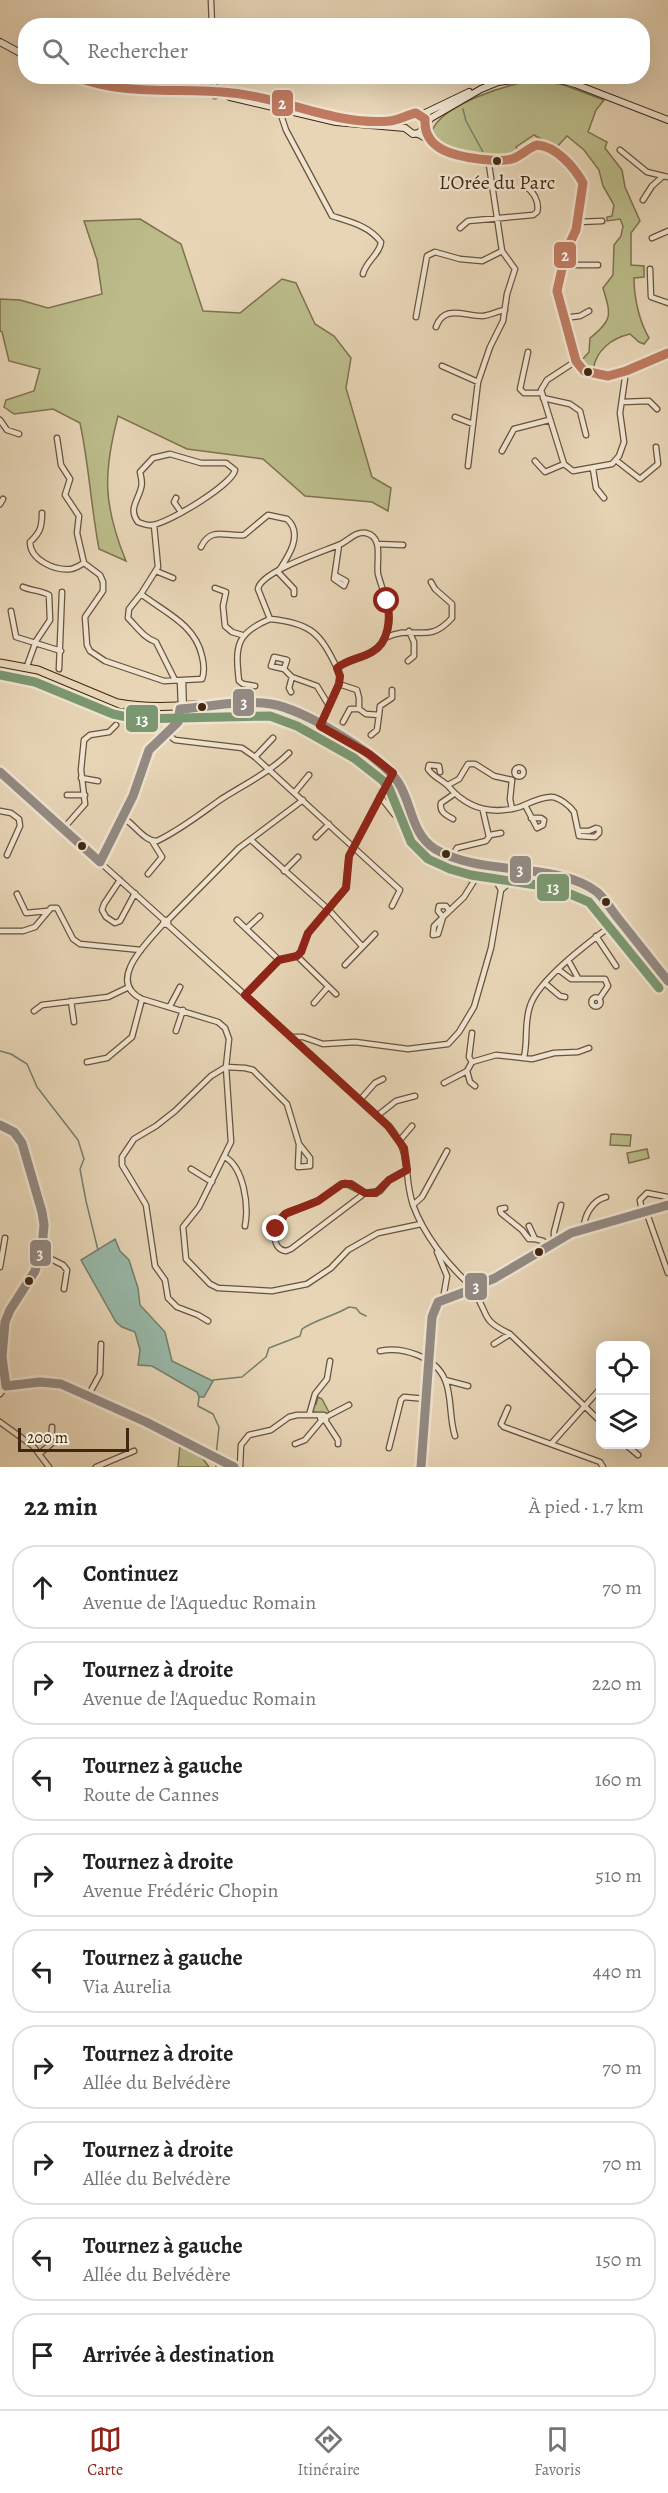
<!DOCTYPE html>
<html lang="fr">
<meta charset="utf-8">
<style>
body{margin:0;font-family:Alegreya,serif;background:#f2f2f2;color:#222}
.controls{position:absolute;right:18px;bottom:18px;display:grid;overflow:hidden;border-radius:12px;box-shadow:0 6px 24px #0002}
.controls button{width:54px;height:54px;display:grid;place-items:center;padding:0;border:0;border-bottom:2px solid #e0e0e0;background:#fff;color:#222;font:30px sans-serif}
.scale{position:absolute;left:18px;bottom:15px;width:111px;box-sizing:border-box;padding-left:6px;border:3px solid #402712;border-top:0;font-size:16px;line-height:21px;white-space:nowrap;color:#402712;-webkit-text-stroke:4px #efe4d0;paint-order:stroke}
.stop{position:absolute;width:18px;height:18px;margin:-14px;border:4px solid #8f2418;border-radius:50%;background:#fff}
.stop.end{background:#8f2418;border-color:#fff;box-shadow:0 2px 6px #0008}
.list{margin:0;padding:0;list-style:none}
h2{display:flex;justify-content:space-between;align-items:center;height:78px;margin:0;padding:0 24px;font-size:26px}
h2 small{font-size:20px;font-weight:400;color:#767676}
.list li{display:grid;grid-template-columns:39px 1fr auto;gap:18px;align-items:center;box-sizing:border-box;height:84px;margin:0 12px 12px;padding:0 12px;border:2px solid #e0e0e0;border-radius:24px}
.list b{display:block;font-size:22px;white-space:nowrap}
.list p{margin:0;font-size:20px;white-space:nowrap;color:#767676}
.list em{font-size:20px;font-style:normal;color:#767676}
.icon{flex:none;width:33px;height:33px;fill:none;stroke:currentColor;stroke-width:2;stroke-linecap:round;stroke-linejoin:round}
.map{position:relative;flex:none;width:668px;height:1467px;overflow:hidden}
.search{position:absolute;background:#fff;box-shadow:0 6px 24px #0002;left:18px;right:18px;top:18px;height:66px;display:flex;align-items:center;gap:15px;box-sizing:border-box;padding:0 21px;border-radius:24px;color:#767676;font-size:22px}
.sheet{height:942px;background:#fff}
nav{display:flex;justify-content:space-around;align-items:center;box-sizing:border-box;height:84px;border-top:2px solid #e0e0e0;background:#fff;font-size:16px;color:#767676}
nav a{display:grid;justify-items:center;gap:3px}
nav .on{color:#8f2418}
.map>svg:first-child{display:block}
.green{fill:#bbbc8a;stroke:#7e724e;stroke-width:1.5}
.water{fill:#98b9a9;stroke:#757f6d;stroke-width:1.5}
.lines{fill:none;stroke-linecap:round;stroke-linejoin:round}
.stream{stroke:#757f6d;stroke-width:1.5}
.minor-casing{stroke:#6a523b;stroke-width:7}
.tertiary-casing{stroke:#6a523b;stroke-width:8}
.secondary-casing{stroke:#402712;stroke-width:8}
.primary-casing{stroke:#402712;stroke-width:9}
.minor{stroke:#efe4d0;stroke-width:4.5}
.tertiary{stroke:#efe4d0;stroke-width:5}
.secondary{stroke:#efe4d0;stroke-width:6}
.primary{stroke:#e7d5b6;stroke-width:7}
.bus-1-casing{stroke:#efe4d0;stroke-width:14}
.bus-2-casing{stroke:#efe4d0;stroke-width:14}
.bus-3-casing{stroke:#efe4d0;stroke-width:14}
.bus-1{stroke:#938a83;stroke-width:9}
.bus-2{stroke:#bf7a60;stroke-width:9}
.bus-3{stroke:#7b9770;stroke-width:9}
.route{stroke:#8f2418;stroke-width:8}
.bus-dot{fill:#402712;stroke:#efe4d0;stroke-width:2}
.labels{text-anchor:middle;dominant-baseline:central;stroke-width:4.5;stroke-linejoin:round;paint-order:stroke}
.bus-label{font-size:20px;fill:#402712;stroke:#efe4d0}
.line-badge{stroke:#efe4d0;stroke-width:2}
.badge-label{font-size:16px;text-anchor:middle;font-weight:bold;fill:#fff}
</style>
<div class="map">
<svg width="668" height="1467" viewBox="0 0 668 1467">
<rect width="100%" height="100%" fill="#e7d5b6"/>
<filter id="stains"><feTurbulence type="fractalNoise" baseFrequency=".00333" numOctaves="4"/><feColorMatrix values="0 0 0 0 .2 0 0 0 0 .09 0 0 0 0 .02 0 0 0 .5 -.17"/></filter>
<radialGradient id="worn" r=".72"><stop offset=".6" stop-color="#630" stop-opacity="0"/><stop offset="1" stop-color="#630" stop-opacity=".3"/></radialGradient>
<path class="green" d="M537,80l27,5 40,15 -8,10 -8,22 19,10 -2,6 17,22 3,17 15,34 -9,12v32l13,1v11l-10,1c0,19 5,43 15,60l-5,6 -5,-2 -9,-8c-18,4 -34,16 -37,36l-8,-2 -5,-6 9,-10 1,-14c23,-18 21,-23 13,-50l10,-13 1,-30 7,-9 2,-10 -3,-7 -13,2v-4l5,-1 2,-11 -11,-19 -4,-16 -15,-20 -17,-14 -11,12 -22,-13 -18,12 3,5 -11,4 -54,-4c-9,-4 -19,-12 -22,-21 10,-27 78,-48 105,-51z
M140,219l41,25 22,67 37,2 42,-34 14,4 19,41 19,12 17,22 -5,30 26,89 19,11 -3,23 -16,-9 -67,-6 -42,-37 -76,-10 -69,-33c-15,57 -15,89 8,145l-27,-12c-8,-42 -10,-84 -19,-126l-27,-14 -39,5 -10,-7 2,-7 28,-9 6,-22 -31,-8 -7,-29 -2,-1v-32l20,1 28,8 54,-14 -5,-34 -13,-39z
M611,1134l20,1 -1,11 -20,-1z
M647,1149l2,9 -20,5 -2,-10z
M318,1397l4,2 8,15 -19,-2 2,-9 3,1z
M180,1445l21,11 8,11h-31z"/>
<path class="water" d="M115,1239l5,12 9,9 9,28 2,17 25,27 7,29 41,20 -9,16h-5l-2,-5 -45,-26 -14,-1 2,-15 -5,-18 -13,-5 -6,-5 -35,-62z"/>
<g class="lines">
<path class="stream" d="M463,109l3,12 17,31
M0,1051l11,3 16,10 10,23 41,53 6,19 -4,10 6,32 12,49
M213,1380l29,-3 24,-20 3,-9 31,-12 2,-7c15,-10 32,-13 47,-22l7,1 4,5 6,3
M199,1397l-1,9 15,8 6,13 -3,29
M215,1461l1,6"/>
<defs>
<path id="minor" d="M211,0l1,26
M214,76l1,20
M282,109v9l4,12 46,86c19,6 37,10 49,26 -1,12 -15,19 -18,32
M416,134c14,5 25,17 39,22l56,3 29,-15c16,4 37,24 43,39l-7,47 -10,21 -9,40 19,70 8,10 24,5 18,-5 42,-18
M620,150l27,22 21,5
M643,200l9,-14 10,-9
M578,222l24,-1
M460,228l8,-7 65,-6 4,-3c3,-10 -4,-21 -12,-26
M652,238l16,-7
M564,265h34
M650,269l1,28 17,6
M416,317l11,-61 8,-4 25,7 22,2 20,-10
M563,318l17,-2 9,-5
M436,327c8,-23 28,-11 46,-11 7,0 15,-5 23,-6
M528,352l-8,37 4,4h17
M576,361l-29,19 -6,10 23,74 9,7 39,-7 7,-8 5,-14 -4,-29 6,-42
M442,366l36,16
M543,398l27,6 10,7 6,24
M622,402l27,-1 8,8
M455,417l18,7
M0,420l7,10 12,4
M57,438l4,27 9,14 -5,16 14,21 -2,17 7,30 16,12 3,7v9l-18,26 2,28 3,6 15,10 59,20 38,-2c3,-8 2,-15 0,-23 -7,-32 -38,-44 -61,-62l17,-27 -4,-42
M502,451l12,-22 35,-9
M170,454l31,9h25l9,7c-3,15 -68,54 -83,55 -4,1 -9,-1 -14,-3 -10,-13 0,-21 3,-34 2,-5 0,-11 -1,-16l13,-14z
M535,461l10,11 19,-8
M617,461l23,18 18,-15 -2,-17
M468,466l10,-84 12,-35 13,-26 4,-27 8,-25 -13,-18 -14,-93
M593,469l3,19 8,10
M176,498l-2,4 7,10
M0,504l3,-5
M42,513c0,14 -2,20 -12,29 0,18 25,29 41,27 5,-1 9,-4 13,-6
M377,544l26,1
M201,547c10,-21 25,-10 43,-12l24,-20 19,4c17,15 1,38 -9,53l16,17v5
M156,571l17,7
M335,575l11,6 -2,5 -10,-7 5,-34
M23,587c9,4 17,3 26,8l1,25 -14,21 -9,25
M215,588l11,4 -3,14 2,20 7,6 10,3
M141,594l-12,15 -1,9c9,9 16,20 28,24l19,38
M11,611l5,26 45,14
M385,638c29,-15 42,8 67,-20v-14l-17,-15 -4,-7
M408,661l6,-5v-14l-5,-11
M59,669l3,-77
M284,669l3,-9 -13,-3 -3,9 13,3 8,8 25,9 11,18
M339,684l18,6 2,8v11l7,5 13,1 1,-9 12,-8v-8
M255,686l-12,-2 -4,-3c-4,-35 -3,-48 31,-62
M291,692l-2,-4 3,-11
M295,717l25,9 19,-42 1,-8 -3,-8c13,-11 34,-10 44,-24 17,-22 3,-47 -3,-70 -2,-13 6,-37 -12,-41 -10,-2 -17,7 -25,11 -16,7 -80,27 -83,45l12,30c41,4 50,14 67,49
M179,720l2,-13 -1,-26
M343,722l7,-13h9
M166,733l9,7 67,8 13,9 145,133 -8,16
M371,735l6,-5 2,-15
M255,757l18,-19
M514.5 772a4.5 4.5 0 1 1 9 0a4.5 4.5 0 1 1-9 0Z
M0,772l164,148
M440,772l-1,-6 -10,-1 -1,4c6,9 15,11 21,18 19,22 43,28 71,20 10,-4 20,-10 31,-10 8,0 19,9 23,15l5,24 16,1 4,-4v-4l-3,-1 -7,3h-11
M81,778l17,3
M448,785l11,-6 9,-15h7l19,12 18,4 -2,19 2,10
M295,792l14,-17
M67,795h18
M380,796l14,18
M525,805l12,23 6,-3 1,-5 -3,-2h-10
M0,811l11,2 8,6 1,7 -13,29
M123,818c12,6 20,23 34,23 23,-11 42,-26 63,-41 23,-15 49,-27 69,-47
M453,819c-7,-4 -14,-7 -12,-16l13,-9
M63,829l22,-25 -4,-34 3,-30 6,-5 19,-3 7,-7
M490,835l11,-2
M316,837l13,-13
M251,840l78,70 33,36
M460,857l-6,-4 3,-5 29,-7 3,-4 -6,-26
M100,862l33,-66 16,-46 35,-35 -1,-34
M284,871l14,-14
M148,874l14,-17 -10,-16
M120,880l-16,24 -2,6 4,7 9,6 5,-2 15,-28
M473,881l-6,-5v-3l5,-2 6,2
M548,882l26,10
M545,889l3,-7 1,-7
M501,890l23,-20
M17,894l9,19 21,-2
M449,910l-3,-4h-7l-1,5 5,6 -9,9 -1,9 5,-1 5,-17 21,-20 20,-32
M168,920l71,-72 64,-48
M237,920l42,40
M163,924l5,1v-5h-4l-1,4c-15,18 -58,57 -21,75l76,23 7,6 4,11 -3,28 5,75 -32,65 -16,20 3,32 24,25 8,4 54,3 35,-7 24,-16 17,-18 30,-17 43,-9
M168,925l221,201c25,31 13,45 24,79 11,30 34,59 57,80
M247,928l13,-12
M0,931h23l12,-4 16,-19h6l16,31 7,5 61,6
M596,936l20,30
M297,956l39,38
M568,960l10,18
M345,965l30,-31
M559,970l12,9h34l3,7 -9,13
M546,984l14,12 5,1
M245,995l34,-35 18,-4 4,-4 7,-19 38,-45 3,-32 43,-83
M591.5 1002a4.5 4.5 0 1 1 9 0a4.5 4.5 0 1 1-9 0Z
M71,1001l3,21
M314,1003l14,-16
M170,1006l10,-19
M34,1011l8,-6 66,-8 21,-10
M176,1031l7,-21
M472,1033l-3,24 3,5
M291,1037h12l20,7 32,-2 53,7 40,-5 11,-12 15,-25 17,-59 10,-58 -11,-20v-6
M524,1057c4,-16 0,-34 6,-51 9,-28 66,-69 90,-87
M87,1062l20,-4 25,-21 10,-38
M472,1062l24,-7 36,4 22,-6 24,-1 11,-4
M467,1071l3,11 5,4
M444,1083l23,-12 5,-9
M360,1100l15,-17 8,-4
M377,1116l19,-15 19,-5
M400,1140l12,-14
M225,1157c19,11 24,49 20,69
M191,1169l21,13
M365,1193l-20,-10c-10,4 -18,13 -28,18 -9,6 -21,7 -31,12 -13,8 -17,36 0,38l5,-2 74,-56 15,-2 9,-11 18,-10
M413,1205l9,-8 25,-46
M505,1208l-5,1 1,4 21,17 7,9h6
M646,1211l22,62
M642,1212l-2,-12 7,-7 21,4
M529,1226l6,13 8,2 6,5
M584,1228c0,-13 9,-28 22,-31
M554,1243v-11l7,-27
M437,1252l10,24 -4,23
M39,1253l24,12 4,5 -3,19
M0,1267l5,-29
M474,1292c16,23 5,27 36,42l90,87
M208,1321l-10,-6 -21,-8 -9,-9 -3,-18 -10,-14 -9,-61 -24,-40v-8l12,-18 22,-13 19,-15 36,-35 15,-9 19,1 8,2 34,34 12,40 11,14v8l-12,1 1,-23
M494,1344l16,-10
M380,1351c22,-5 56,6 65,29 7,15 4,38 10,56
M445,1380l23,6
M0,1394l6,-8
M88,1396l12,-22 1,-30
M508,1408l-7,16 3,3 96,35 3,5
M309,1415l6,-21 12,-15 3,-18
M326,1417l23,-12
M325,1420l13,20v4
M0,1422l33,24 16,21
M295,1444l10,-4 16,-19
M551,1444l49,-55
M625,1444l13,11
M389,1448l12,-48 3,-3 22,2
M39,1454l12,-10 1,-17
M96,1467l38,-16
M240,1467l1,-22 8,-10 22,-5 18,-13 8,-2h27l2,4 -5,2 -1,-4"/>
<path id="tertiary" d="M0,1125c23,7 25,26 29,47 4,18 15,35 15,53 0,18 -6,44 -15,58 -7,11 -16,20 -21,31 -8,21 -7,48 -4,69l6,4c16,-6 34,-7 51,-3l85,38 88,45
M470,1290l1,-5h11l89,-52 97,-28
M421,1467l11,-150 6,-15 32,-12 5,1 1,-5"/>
<path id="secondary" d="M0,42l26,14
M73,76c50,24 105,12 159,17 52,5 100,30 154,28 12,0 19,-6 30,-8l9,6v7l-6,7 -6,1 -8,-6
M547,76l28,8 93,36
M230,97l106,25 69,6
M421,115l48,-23
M425,125l6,-7 50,-29 17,-7 48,-6"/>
<path id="primary" d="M0,663l38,7 84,35
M118,703c52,10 103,-5 155,1 27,3 92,47 114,65 25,20 19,64 48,80 50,28 114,12 162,43l71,89"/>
</defs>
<use href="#minor" class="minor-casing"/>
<use href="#tertiary" class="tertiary-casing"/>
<use href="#secondary" class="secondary-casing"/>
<use href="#primary" class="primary-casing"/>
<use href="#minor" class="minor"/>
<use href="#tertiary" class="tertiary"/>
<use href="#secondary" class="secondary"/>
<use href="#primary" class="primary"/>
<defs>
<path id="bus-1" d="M0,772l100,90
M100,862l33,-66 16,-46 29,-28 2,-13c30,-2 61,-10 91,-5 32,5 109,51 127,78 14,21 13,52 37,67 46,28 122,12 162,43 7,6 14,17 20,25 17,21 34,43 51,64
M0,1125l14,7 8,11 20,69 2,13 -2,23 -7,23 -25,39 -5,12 -3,35 4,29
M6,1386l34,-4 21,2 85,38 88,45
M421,1467l11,-150 6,-15 32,-12 5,1 1,-5 19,-8 76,-45 97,-28"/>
<path id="bus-2" d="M74,76c52,21 104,11 158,17 53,5 104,33 158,28 9,-1 17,-6 26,-8l9,6c-2,31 30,37 54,40 11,1 23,3 33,0 9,-3 16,-11 25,-14 19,1 37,22 46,38l-7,47 -10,21 -9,40 19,70 8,10 24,5 18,-5 42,-18"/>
<path id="bus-3" d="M0,675l35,7 78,32 23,5 134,-3 27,10 57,32 28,22 7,8 22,54 17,17 22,10 21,6 85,13 33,14 70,86"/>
</defs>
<use href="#bus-1" class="bus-1-casing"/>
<use href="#bus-2" class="bus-2-casing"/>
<use href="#bus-3" class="bus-3-casing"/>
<use href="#bus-1" class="bus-1"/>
<use href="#bus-2" class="bus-2"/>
<use href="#bus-3" class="bus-3"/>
</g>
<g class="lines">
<path class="route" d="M276,1229l9,-15 33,-13 24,-17h9l14,9h11l13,-13 18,-10 -3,-22 -16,-22 -143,-131 34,-35 18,-4 4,-4 7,-19 38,-45 3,-32 44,-83 -24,-19 -49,-28 19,-42 1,-8 -3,-8c11,-9 23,-9 35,-16 17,-9 19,-34 15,-51"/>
</g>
<g class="bus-dot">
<circle cx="497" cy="161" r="5"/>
<circle cx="588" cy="372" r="5"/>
<circle cx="202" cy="707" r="5"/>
<circle cx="82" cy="846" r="5"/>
<circle cx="446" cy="854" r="5"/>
<circle cx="606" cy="902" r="5"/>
<circle cx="539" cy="1252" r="5"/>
<circle cx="29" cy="1281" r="5"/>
</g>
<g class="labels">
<g class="bus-label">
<text x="497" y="182">L'Orée du Parc</text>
</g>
</g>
<g class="line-badge">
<rect x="271" y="89" width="23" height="28" rx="6" fill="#bf7a60"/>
<rect x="553" y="241" width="24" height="28" rx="6" fill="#bf7a60"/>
<rect x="232" y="688" width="23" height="29" rx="6" fill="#938a83"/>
<rect x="125" y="704" width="34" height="29" rx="6" fill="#7b9770"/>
<rect x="509" y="855" width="23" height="29" rx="6" fill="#938a83"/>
<rect x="536" y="873" width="34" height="29" rx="6" fill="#7b9770"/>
<rect x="29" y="1239" width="23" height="28" rx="6" fill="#938a83"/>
<rect x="464" y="1272" width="24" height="29" rx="6" fill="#938a83"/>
</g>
<g class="badge-label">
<text x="282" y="109">2</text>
<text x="565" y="261">2</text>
<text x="244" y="708">3</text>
<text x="142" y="725">13</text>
<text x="520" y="875">3</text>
<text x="553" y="893">13</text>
<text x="40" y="1259">3</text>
<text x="476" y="1292">3</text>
</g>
<rect width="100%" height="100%" filter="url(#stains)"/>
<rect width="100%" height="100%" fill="url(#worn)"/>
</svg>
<div class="controls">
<button><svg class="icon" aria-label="locate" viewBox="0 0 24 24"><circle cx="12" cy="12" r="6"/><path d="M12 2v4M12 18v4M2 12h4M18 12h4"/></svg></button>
<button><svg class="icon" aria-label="layers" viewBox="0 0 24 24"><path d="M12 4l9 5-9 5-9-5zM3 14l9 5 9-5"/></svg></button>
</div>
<div class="scale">200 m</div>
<div class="stop" style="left:387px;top:601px"></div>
<div class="stop end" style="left:276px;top:1229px"></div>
<div class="search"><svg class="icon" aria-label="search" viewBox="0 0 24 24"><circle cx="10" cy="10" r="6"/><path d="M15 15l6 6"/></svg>Rechercher</div>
</div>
<section class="sheet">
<h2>22 min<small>À pied · 1.7 km</small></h2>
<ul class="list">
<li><svg class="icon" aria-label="ahead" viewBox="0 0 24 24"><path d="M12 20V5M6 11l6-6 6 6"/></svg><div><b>Continuez</b><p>Avenue de l'Aqueduc Romain</p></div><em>70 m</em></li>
<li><svg class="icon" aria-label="right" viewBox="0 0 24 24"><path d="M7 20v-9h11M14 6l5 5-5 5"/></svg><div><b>Tournez à droite</b><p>Avenue de l'Aqueduc Romain</p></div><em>220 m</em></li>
<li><svg class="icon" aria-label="left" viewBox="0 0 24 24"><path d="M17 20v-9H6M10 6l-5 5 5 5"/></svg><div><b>Tournez à gauche</b><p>Route de Cannes</p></div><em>160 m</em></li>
<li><svg class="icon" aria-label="right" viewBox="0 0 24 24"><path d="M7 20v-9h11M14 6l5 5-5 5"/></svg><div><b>Tournez à droite</b><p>Avenue Frédéric Chopin</p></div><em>510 m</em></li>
<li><svg class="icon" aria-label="left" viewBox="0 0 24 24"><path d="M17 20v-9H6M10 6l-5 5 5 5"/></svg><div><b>Tournez à gauche</b><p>Via Aurelia</p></div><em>440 m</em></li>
<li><svg class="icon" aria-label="right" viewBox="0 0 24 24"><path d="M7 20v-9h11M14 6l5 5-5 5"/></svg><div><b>Tournez à droite</b><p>Allée du Belvédère</p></div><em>70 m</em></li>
<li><svg class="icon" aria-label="right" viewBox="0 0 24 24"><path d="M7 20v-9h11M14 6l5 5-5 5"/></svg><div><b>Tournez à droite</b><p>Allée du Belvédère</p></div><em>70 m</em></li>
<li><svg class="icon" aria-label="left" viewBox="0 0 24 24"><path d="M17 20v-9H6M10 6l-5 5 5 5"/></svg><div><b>Tournez à gauche</b><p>Allée du Belvédère</p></div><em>150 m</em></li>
<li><svg class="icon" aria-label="arrive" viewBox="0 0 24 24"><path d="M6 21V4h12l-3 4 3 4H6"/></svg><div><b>Arrivée à destination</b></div></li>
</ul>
</section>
<nav>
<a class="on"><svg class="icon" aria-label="map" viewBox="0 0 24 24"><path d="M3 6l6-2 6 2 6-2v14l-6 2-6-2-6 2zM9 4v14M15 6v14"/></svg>Carte</a>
<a><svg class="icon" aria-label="directions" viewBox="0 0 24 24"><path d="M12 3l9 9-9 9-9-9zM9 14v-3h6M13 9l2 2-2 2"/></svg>Itinéraire</a>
<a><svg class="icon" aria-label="saved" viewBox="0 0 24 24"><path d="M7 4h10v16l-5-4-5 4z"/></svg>Favoris</a>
</nav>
